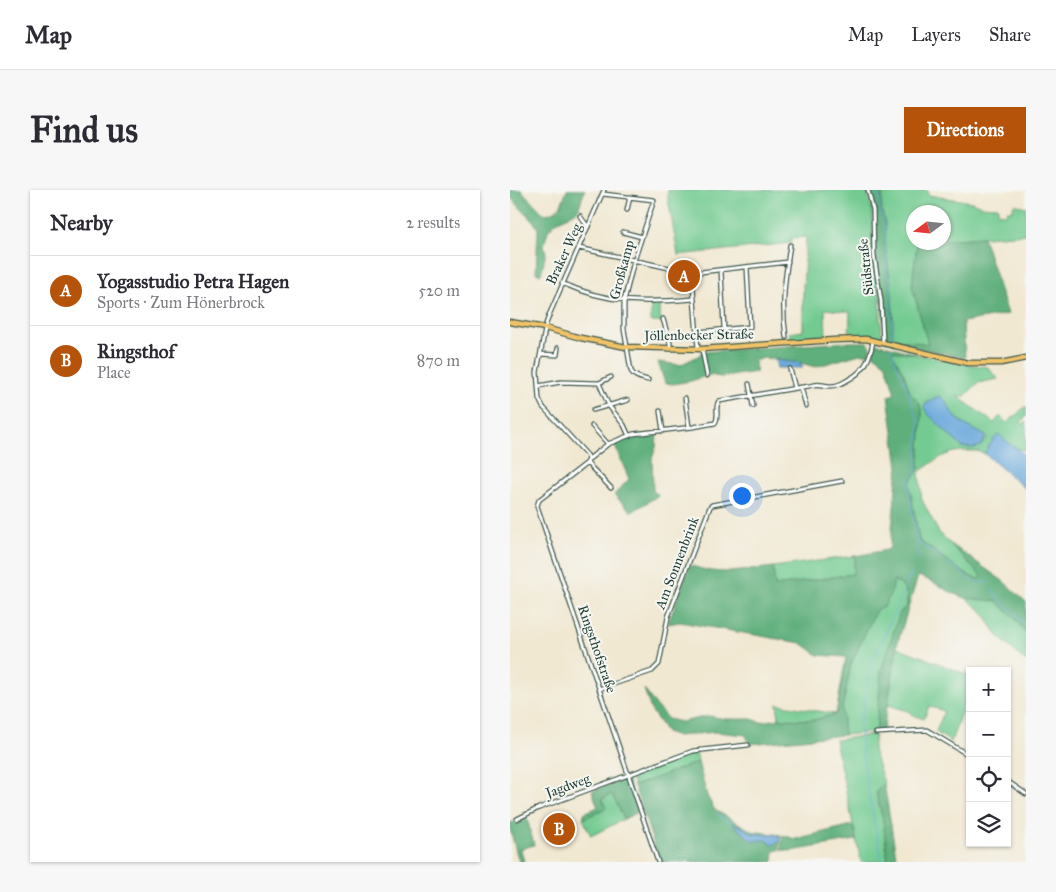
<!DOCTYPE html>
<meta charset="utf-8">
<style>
body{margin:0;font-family:"IM FELL Great Primer",serif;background:#f7f7f7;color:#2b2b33}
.controls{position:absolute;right:15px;bottom:15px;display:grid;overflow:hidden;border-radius:0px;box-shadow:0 1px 4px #0004}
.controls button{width:45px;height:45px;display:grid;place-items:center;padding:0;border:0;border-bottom:1px solid #e1e1e2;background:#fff;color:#2b2b33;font:25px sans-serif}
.compass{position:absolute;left:396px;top:15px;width:45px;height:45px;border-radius:50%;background:#fff;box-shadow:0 1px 4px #0004;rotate:255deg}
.you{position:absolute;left:231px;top:305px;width:18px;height:18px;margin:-12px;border:4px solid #fff;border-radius:50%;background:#1a73e8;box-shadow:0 0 0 8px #1a73e833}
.badge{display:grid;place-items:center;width:32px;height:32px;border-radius:50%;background:#b45309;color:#fff;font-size:16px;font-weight:700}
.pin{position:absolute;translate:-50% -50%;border:2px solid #fff;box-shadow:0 1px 5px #0006}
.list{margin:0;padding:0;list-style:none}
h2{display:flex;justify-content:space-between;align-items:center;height:65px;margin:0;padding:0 20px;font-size:21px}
h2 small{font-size:16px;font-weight:400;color:#7c7c81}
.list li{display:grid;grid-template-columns:32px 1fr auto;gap:15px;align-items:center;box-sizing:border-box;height:70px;padding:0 20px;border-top:1px solid #e1e1e2}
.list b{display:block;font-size:19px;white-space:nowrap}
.list p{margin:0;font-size:16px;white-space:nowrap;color:#7c7c81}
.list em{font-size:16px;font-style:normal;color:#7c7c81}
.icon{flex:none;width:28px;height:28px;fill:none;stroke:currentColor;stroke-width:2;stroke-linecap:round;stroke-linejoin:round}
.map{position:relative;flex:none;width:516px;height:672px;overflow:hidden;border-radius:0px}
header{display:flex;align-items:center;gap:30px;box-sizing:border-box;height:70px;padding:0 25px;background:#fff;border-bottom:1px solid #e1e1e2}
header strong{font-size:24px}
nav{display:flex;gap:28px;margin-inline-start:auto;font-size:18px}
.intro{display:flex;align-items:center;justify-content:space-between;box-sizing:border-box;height:120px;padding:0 30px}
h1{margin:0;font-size:35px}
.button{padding:12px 22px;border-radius:0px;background:#b45309;color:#fff;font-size:18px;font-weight:700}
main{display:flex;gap:30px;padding:0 30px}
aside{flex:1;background:#fff;border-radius:0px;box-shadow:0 1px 4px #0004}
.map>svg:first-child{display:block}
.green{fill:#73cb91;stroke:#498462;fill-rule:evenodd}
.forest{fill:#5eaf7b;stroke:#3e7658;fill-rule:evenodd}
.water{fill:#69a8dc;stroke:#447288}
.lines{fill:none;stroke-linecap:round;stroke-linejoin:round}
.stream{stroke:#69a8dc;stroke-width:1}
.minor-casing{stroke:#3e574c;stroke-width:5.5}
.major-casing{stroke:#3e574c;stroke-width:7}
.minor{stroke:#fff;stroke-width:3}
.major{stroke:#f1c369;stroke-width:4.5}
.labels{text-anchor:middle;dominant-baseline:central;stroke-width:4;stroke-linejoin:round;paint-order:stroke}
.street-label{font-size:14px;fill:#1f3d34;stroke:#f6f6f2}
</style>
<header>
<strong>Map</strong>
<nav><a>Map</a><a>Layers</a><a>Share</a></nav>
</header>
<div class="intro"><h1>Find us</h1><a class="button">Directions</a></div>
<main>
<aside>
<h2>Nearby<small>2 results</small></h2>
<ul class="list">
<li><span class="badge">A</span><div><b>Yogasstudio Petra Hagen</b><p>Sports · Zum Hönerbrock</p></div><em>520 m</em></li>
<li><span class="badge">B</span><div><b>Ringsthof</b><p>Place</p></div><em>870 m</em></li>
</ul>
</aside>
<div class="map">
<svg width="516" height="672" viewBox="0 0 516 672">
<rect width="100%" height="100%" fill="#f6f6f2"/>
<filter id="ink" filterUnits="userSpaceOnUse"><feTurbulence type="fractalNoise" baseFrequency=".02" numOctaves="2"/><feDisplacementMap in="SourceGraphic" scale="10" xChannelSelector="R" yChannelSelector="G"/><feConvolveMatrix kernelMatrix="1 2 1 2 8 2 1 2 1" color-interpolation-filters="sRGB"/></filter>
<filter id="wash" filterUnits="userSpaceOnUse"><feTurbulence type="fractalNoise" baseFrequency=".0096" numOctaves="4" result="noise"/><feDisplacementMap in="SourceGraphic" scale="20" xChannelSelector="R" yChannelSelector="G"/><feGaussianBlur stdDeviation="1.12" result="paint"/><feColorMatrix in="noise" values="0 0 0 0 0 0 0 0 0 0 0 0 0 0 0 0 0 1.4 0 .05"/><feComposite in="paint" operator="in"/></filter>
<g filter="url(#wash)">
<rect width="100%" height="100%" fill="#f1e8d2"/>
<path class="green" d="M158,0h198l6,20 1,45 7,46 2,38 -1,1 -14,-3h-18l1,-25 -25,-3 1,29 -34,3 -3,-8 14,-2v-43l3,-51 -15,1v5l-113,12 -10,-56z
M375,0h42l1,5 44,7 9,4 17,1v6l9,1v-3h5l2,-7 12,3v27l-82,6 -1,-28h-30v30l4,1 -5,43 16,58 -36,-5c4,-29 -3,-59 -6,-88 -1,-9 0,-18 -1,-27 -2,-12 -7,-23 0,-34z
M141,113h9l-1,9 3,10h-11z
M381,161c33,3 64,13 97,16l10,12 -20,4 -13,13h-8l37,27 6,-7 7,7 19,-17v11l-5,5 2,2 3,-2v29l-16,-5 -25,6v2c-5,-3 -10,-3 -16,-3 -22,-1 -33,9 -50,21l3,28 16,31 43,45 -2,3c-13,-1 -49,-30 -60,-39l-10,-57 10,-14 3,-57 -3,-10 -9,-9 -6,-19zM428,206c8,9 15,19 25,27 6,5 20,10 24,15 -9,11 -12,10 -25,9l-33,-32 -3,-12z
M345,366l-2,18 -78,12 -2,-19z
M383,390c12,6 15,13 14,27l-7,6 -24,119 -32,3 -2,-26 9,-45 25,-54 3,-1z
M461,408l26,3 19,19 10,13v29l-29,-27 -14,-23 -16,-13z
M387,457l73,29v10l-19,56 -15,-10 8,-21 -15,-5 -5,13 -12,-4 -1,-3 -23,-7z
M267,514l59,10 -22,6 -35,-1z
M360,545h5l-2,15 11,33 -8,9 7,28 5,42h-27l-26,-122z
M186,562l2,10 -64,24 -3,-10z
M102,604l12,25 -33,17 -8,-17 22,-11 -3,-9z"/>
<path class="forest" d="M0,0h11l21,22 4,2 9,-3 5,-4 7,-17h18l-7,20 -11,7 -11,5 -8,9 -4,14 2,8 -5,21 -5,-1 2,-44 -4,-7 -24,-25z
M359,0h16l-3,4 -1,17 4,13v21l7,49 1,45 35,5 -16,-58 5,-43 26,-1 1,-2 39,-3 25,77 -45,8 2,36 -79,-17 -4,-41 -6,-37 -2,-52z
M337,152h21l2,4 -1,8h-9l-45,13 -14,-4 -37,-5 -10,3 3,11 -36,5 -12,-2 -18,6 -18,3 -8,-1 -7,-21 22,3 20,-10 1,-3z
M366,153l42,11 -27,-3 13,23 6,19 9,9 3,10 -3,57 -10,14 10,57 45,33 12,6 5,-1v-2l-30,-32 52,37 23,21v31l-10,-13 -19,-19c-11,-1 -22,-1 -32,-3 -17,-5 -30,-17 -47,-22l-21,69 -14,87h-7l5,-61 19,-59 7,-6c1,-14 -1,-19 -13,-26l-2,10 -8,17 -8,3 -25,54 -9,45 2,26 -95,9 -3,-9 -31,-3 -37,4 -12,-4 -15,-22 -7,-21 12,17 12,13 13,3 28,-6 17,3h26l8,3 19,-3 35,1 22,-6 10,-57 -28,-2 -17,-12 -121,-21 -12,2 22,-59c29,12 53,5 83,2l2,19 78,-12 2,-18 32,-6 3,-2 8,-81 -10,-71 7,-2 -9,-30 -13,-10 1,-8z
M147,244l-1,13 -4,12 1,32 6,4 -27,17 -18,-17 15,-16 -15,-35 21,-9z
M188,572l9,34 8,14 37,21 29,4 -2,15 -5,1 -1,11h-113l-26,-76zM224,634l5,1 11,8 9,1 16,10 -6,-1 -2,-3 -17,-1z
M117,588l11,34 -14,7 -12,-25 -10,5 4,9 -23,11 1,-6 14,-6 -6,-16z
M374,593l13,79h-9l-5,-42 -7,-28z
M17,628l7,27 -13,4 3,13h-5l-9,-33v-6z
M342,635l3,6 1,9 -65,11 -10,-1 2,-15 12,4z"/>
<path class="water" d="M265,170l26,3 2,5h-26z
M428,206c8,2 10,11 15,18 8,11 22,16 33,22l-5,10 -7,2 -12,-1 -33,-32 -5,-7 1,-3z
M488,244c9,9 19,14 28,22v33l-41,-35 2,-6z
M223,634l6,1 14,9 25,1 3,4 -2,3 -7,3 -5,-5 -15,1z"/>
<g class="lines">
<path class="stream" d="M370,0v20l4,14 3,47 4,18v22l2,17 -2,13
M380,158l13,31 16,43 -2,47 -2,5 -7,7 10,71 2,3 -2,4
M408,352l39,27 14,12 8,2 9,-1
M482,399l8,12 17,14 9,13
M206,624l17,10
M372,672l-16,-83 -7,-50 12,-64 41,-93"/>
</g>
</g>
<g filter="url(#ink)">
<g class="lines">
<defs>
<path id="minor" d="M94,0l-54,123 -4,11 -9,48 2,27 4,8 44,48 2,4 -2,4 -48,37 -2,6 121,356
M358,0l5,20 1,45 7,46 2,42
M93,4l51,6 -20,61 -10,40v28l7,42c3,6 10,7 17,9
M117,20l3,-13
M70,26l8,11
M113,42l19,5
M69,58l113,25 96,-11
M211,80l3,59
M182,83l6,76
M52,93c46,21 83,20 132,16
M153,129l7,24v6
M187,142l53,-5 -3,-60
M276,147c-5,-33 -1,-59 4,-92
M192,159l5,27
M31,164l16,1 1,-7
M280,179l5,19
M89,193l12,-6
M239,194l4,22
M28,196l23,-4 38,1 10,23 15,19 5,11
M291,197l5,19
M175,208l4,29
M83,220l35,-10
M150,221l3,20
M82,236l16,18
M79,269l19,-15 25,-10 60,-7 22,-4c5,-7 -1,-16 4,-22l90,-15c12,-4 12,0 22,0 6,0 10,-2 15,-5 18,-9 24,-21 27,-40
M77,273l24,25
M89,499l53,-18 7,-7 9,-47 42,-110 2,-2 130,-24
M366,543l51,-3 43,26
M497,591l19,13
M7,629l22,-11 154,-57 55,-6"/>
<path id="major" d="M0,132l35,6 36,10 45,9 76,2 132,-9 32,-1 102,24h33l25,-5"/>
</defs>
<use href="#minor" class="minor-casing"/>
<use href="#major" class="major-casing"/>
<use href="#minor" class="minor"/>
<use href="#major" class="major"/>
</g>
</g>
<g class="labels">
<g class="street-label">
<text transform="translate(54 64) rotate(-65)">Braker Weg</text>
<text transform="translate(356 77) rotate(-96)">Südstraße</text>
<text transform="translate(112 80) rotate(-75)">Großkamp</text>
<text transform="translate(189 145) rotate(-1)">Jöllenbecker Straße</text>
<text transform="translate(167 373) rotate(-69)">Am Sonnenbrink</text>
<text transform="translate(87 459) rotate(71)">Ringsthofstraße</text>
<text transform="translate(58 596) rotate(-20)">Jagdweg</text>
</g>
</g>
</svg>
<div class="controls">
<button>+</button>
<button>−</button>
<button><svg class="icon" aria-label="locate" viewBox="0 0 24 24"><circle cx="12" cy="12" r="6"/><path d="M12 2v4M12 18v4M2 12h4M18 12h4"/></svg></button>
<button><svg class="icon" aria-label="layers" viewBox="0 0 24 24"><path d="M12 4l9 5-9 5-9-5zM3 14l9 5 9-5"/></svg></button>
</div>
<svg class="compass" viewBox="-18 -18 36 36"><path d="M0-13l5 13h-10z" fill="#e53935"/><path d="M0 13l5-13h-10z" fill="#7c7c81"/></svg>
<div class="you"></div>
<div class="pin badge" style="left:174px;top:86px">A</div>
<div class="pin badge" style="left:49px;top:639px">B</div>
</div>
</main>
